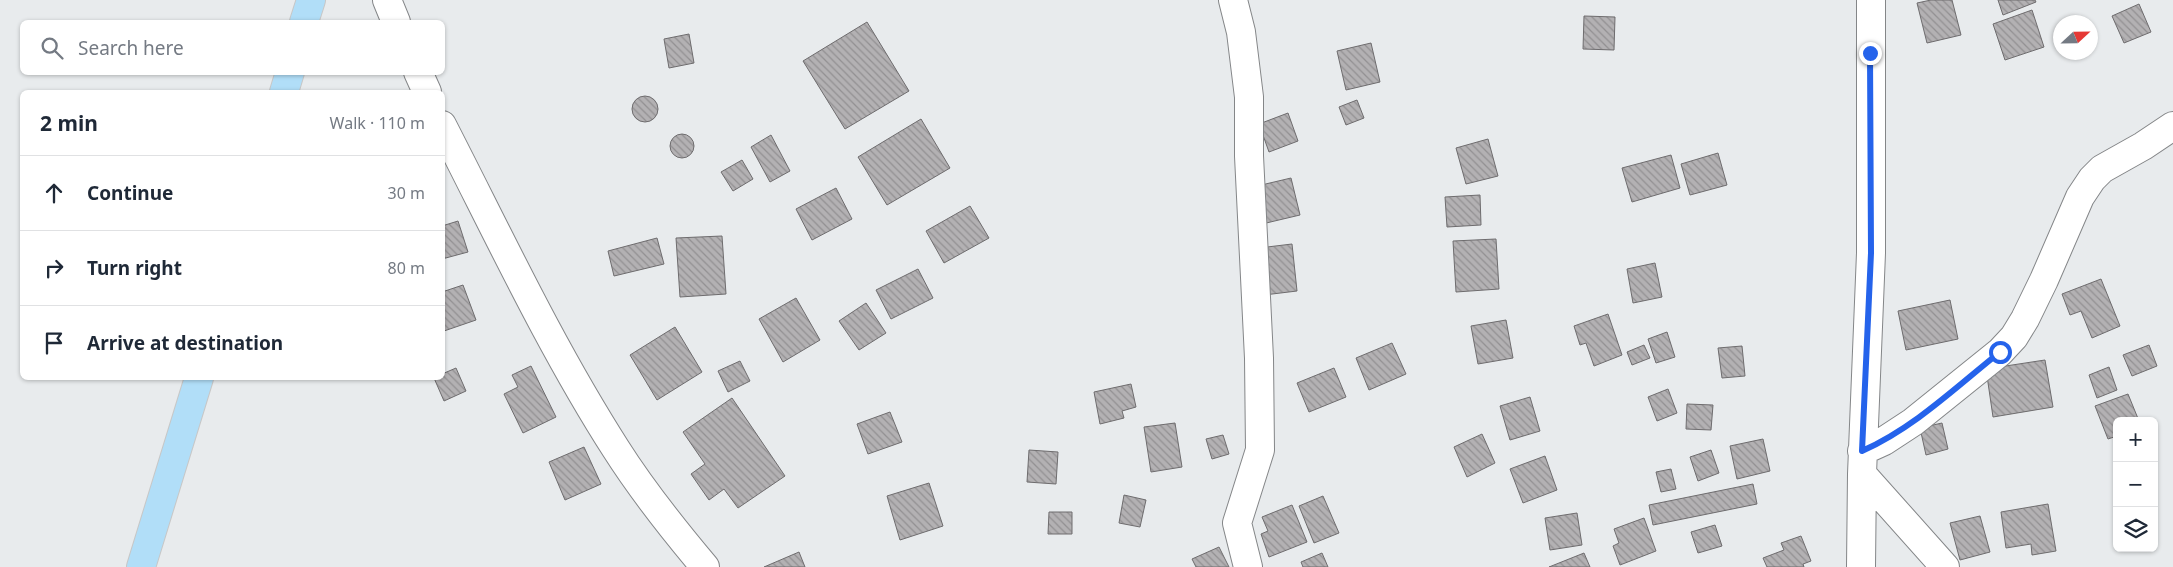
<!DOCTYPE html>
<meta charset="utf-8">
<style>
body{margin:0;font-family:"Noto Sans",sans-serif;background:#f6f6f7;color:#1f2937}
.controls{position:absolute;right:15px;bottom:15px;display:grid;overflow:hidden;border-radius:8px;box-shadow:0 1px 4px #0004}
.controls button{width:45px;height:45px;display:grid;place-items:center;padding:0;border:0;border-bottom:1px solid #e0e1e3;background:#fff;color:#1f2937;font:25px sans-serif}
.compass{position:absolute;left:2053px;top:15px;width:45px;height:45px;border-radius:50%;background:#fff;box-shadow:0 1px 4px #0004;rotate:68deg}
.stop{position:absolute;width:15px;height:15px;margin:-11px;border:4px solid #2563eb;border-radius:50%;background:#fff}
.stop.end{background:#2563eb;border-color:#fff;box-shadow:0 1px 5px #0008}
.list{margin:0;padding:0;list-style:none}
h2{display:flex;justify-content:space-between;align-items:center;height:65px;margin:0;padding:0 20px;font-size:21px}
h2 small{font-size:16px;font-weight:400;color:#747a83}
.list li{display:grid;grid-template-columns:32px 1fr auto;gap:15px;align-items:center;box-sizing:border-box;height:75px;padding:0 20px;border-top:1px solid #e0e1e3}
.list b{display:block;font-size:19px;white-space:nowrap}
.list em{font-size:16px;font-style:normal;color:#747a83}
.icon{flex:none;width:28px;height:28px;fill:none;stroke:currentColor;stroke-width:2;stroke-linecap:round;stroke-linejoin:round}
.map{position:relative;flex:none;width:2173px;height:567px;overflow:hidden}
.search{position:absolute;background:#fff;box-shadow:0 1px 4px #0004;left:20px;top:20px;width:425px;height:55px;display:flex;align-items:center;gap:12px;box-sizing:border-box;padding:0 18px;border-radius:8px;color:#747a83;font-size:19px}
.panel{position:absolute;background:#fff;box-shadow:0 1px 4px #0004;left:20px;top:90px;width:425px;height:290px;border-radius:8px}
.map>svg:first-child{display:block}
.building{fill:url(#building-back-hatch);stroke:#6e6c6e}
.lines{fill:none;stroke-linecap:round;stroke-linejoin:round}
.minor-casing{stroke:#848688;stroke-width:30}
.highway-casing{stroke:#c7c7c7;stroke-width:30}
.minor{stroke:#fff;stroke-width:28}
.highway{stroke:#b1def8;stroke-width:28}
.route{stroke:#2563eb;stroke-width:6}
</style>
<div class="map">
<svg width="2173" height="567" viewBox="0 0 2173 567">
<defs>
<pattern id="building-back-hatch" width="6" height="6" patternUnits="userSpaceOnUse" patternTransform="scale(1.25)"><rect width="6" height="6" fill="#b3b1b3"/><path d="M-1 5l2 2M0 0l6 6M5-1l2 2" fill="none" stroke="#929092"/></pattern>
</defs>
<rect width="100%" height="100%" fill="#e8ebed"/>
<path class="building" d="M1931,0h21l9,35 -34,8 -10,-40z
M1998,0h37l1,2 -33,13z
M2139,4l12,28 -27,11 -12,-27z
M2032,10l12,37 -39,13 -12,-36z
M1584,16l31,1 -1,33 -31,-1z
M867,22l42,69 -64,38 -42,-68z
M689,34l5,29 -25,5 -5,-29z
M1371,43l9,39 -34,8 -9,-39z
M632 109a13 13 0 1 1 26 0a13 13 0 1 1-26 0Z
M1357,100l7,18 -18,7 -7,-18z
M1288,113l10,28 -29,11 -10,-28z
M921,119l29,49 -63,37 -29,-48z
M670 146a12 12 0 1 1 24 0a12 12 0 1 1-24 0Z
M771,135l19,36 -20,11 -19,-35z
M1488,139l10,37 -32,8 -10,-36z
M1718,153l9,32 -37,10 -9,-31z
M1671,155l9,33 -48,14 -10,-34z
M742,160l11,19 -20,12 -12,-19z
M1291,178l9,37 -38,9 -9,-37z
M836,188l16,31 -40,21 -16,-31z
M1480,195l1,30 -34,2 -2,-30z
M970,206l19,32 -45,25 -18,-32z
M458,221l10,31 -26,7v-33z
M722,236l4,58 -46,3 -4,-59z
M657,238l7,26 -50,12 -6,-25z
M1496,239l3,50 -43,3 -3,-51z
M1292,244l5,47 -33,4 -5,-47z
M1655,263l7,34 -29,6 -6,-34z
M918,269l15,29 -42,21 -15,-29z
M2101,279l19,47 -28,12 -11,-27 -11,4 -8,-21z
M463,285l13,35 -32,11 -2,-5v-34z
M796,298l24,42 -37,22 -24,-43z
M1950,300l8,39 -52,11 -8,-39z
M866,303l20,30 -27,17 -20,-29z
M1608,314l14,41 -28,11 -8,-23 -6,2 -6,-19z
M1506,320l7,38 -35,6 -7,-38z
M675,327l27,45 -45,28 -27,-45z
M1667,332l8,25 -19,6 -8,-24z
M1392,343l14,31 -37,16 -13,-32z
M1644,345l6,13 -18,7 -5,-13z
M2149,345l8,21 -25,10 -9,-21z
M1742,346l3,30 -23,2 -4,-30z
M2045,360l8,47 -60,10 -7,-48z
M740,361l10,20 -22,11 -10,-21z
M531,366l25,51 -33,16 -19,-39 14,-7 -6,-12z
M2109,367l8,23 -20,8 -8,-23z
M456,368l10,23 -22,10 -10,-23h8v-4z
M1334,368l12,29 -37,15 -12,-29z
M1131,384l5,23 -14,4 2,7 -24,6 -6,-32z
M1668,389l9,24 -20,8 -9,-24z
M2128,394l11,27h-22v15l-9,3 -13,-33z
M1530,397l10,34 -30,9 -10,-34z
M732,398l53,78 -47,32 -14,-19 -15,11 -18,-26 14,-10 -22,-32z
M1687,404l26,1 -2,25 -25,-1z
M890,412l12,30 -34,12 -11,-30z
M1175,423l7,44 -31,5 -7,-45z
M1942,423l6,26 -22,6 -6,-27z
M1482,434l13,29 -28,14 -13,-30z
M1223,435l6,19 -17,5 -6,-20z
M1763,439l7,32 -33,8 -7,-33z
M584,447l17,37 -36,16 -16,-38z
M1029,450l29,2 -2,32 -29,-2z
M1711,450l8,23 -21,8 -8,-24z
M1545,456l12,34 -34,13 -13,-34z
M1671,469l5,20 -15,3 -5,-20z
M929,483l14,43 -43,14 -13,-44z
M1753,484l4,20 -104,21 -4,-20z
M1124,495l22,5 -6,27 -21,-4z
M1323,496l16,37 -25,10 -15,-37z
M2048,504l8,47 -24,4 -1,-11 -25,4 -5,-36z
M1292,505l15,37 -38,15 -8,-23 7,-3 -6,-14z
M1049,512h23v22h-24z
M1577,513l5,32 -32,5 -5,-32z
M1980,516l10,36 -30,8 -10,-37z
M1644,518l12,33 -36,14 -7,-19 6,-3 -5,-14z
M1715,525l7,21 -24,7 -7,-21z
M1801,536l10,25 -8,3 1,3h-37l-4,-9 21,-8 -3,-7z
M1219,547l10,20h-33l-4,-8z
M799,552l6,15h-41z
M1322,553l6,14h-25l-2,-5z
M1584,553l6,14h-41z"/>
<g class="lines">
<defs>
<path id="minor" d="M387,0l9,22
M1233,0l8,32 8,65v59l10,202 1,92 -23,73 11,44
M418,72l9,20
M442,125c56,109 108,221 174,324 26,41 57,80 89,118
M1862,451l22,-10 29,-19 87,-70 14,-15 11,-18 19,-39 36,-83 12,-18 10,-10 41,-23 30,-20
M1862,474l83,93
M1861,567l1,-93 9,-221v-253"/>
<path id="highway" d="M304,22l7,-22
M284,92l6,-20
M141,567l58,-189"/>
</defs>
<use href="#minor" class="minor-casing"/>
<use href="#highway" class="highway-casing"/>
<use href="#minor" class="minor"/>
<use href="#highway" class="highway"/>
</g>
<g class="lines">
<path class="route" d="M1870,53l1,200 -9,198c52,-23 94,-64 138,-99"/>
</g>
</svg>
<div class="controls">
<button>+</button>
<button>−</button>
<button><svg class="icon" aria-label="layers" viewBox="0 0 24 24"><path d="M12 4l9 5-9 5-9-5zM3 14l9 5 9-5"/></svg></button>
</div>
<svg class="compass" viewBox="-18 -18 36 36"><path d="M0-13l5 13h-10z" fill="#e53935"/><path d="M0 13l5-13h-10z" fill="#747a83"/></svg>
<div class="stop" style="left:2000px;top:352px"></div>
<div class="stop end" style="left:1870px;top:53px"></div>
<div class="search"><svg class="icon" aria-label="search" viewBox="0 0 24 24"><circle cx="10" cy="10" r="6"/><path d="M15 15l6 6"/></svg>Search here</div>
<section class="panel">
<h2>2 min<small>Walk · 110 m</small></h2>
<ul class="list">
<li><svg class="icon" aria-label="ahead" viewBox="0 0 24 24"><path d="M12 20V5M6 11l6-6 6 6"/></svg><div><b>Continue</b></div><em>30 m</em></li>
<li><svg class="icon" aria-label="right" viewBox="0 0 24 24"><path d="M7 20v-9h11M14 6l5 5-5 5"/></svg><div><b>Turn right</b></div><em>80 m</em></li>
<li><svg class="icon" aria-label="arrive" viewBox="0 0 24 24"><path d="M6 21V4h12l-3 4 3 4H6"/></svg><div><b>Arrive at destination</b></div></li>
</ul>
</section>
</div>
